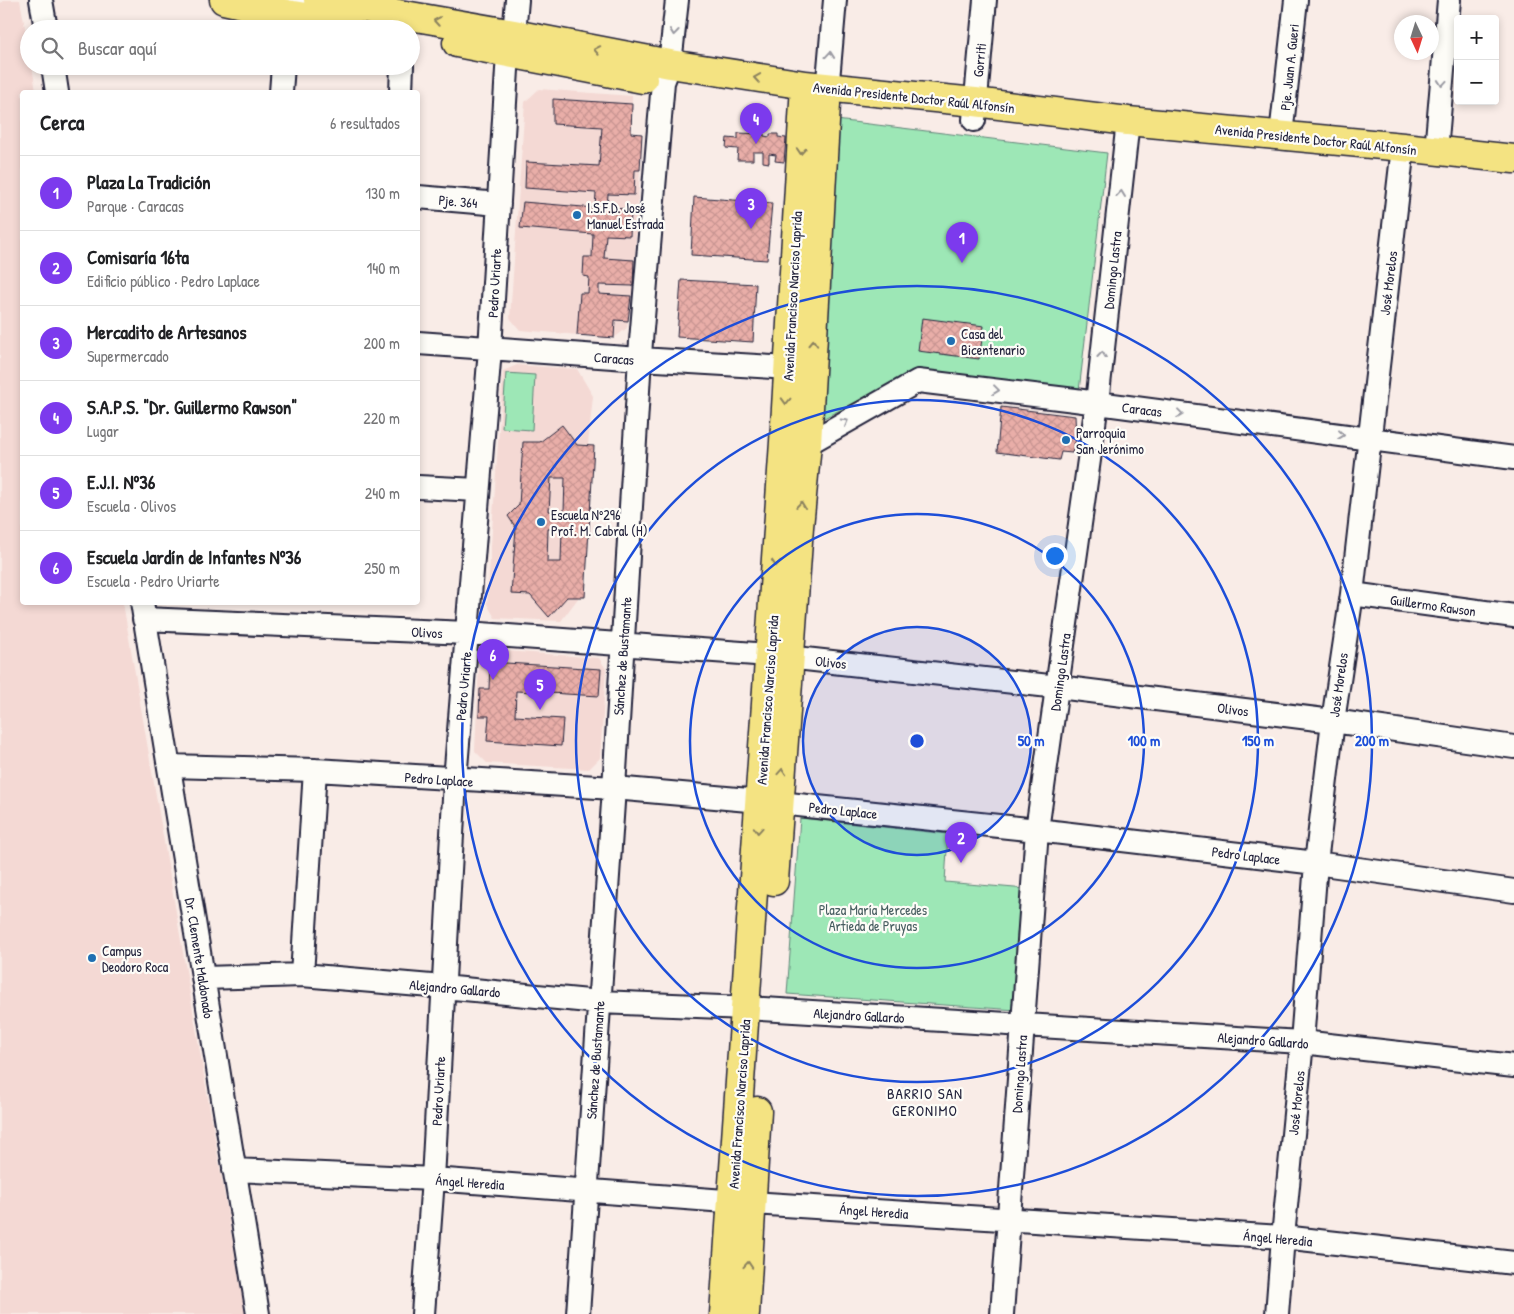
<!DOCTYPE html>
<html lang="es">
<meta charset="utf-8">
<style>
body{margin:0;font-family:"Patrick Hand",sans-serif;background:#f6f6f6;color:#202124}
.controls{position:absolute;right:15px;top:15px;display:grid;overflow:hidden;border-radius:5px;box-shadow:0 2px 8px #0003}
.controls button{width:45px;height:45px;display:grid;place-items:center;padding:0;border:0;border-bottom:1px solid #e0e0e0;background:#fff;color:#202124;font:25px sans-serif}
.compass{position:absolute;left:1394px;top:15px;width:45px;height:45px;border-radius:50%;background:#fff;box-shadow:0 2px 8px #0003;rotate:176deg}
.you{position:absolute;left:1054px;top:555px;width:18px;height:18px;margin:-12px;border:4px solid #fff;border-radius:50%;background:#1a73e8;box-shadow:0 0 0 8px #1a73e833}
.badge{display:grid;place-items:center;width:32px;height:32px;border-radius:50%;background:#7c3aed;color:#fff;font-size:16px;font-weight:700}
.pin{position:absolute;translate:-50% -41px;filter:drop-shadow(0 1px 2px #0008)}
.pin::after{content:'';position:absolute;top:26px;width:18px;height:15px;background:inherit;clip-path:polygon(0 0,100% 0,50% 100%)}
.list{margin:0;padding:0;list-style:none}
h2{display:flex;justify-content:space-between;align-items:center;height:65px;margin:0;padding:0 20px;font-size:21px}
h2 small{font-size:16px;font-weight:400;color:#757577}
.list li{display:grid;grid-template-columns:32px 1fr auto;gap:15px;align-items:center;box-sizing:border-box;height:75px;padding:0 20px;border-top:1px solid #e0e0e0}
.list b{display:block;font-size:19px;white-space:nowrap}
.list p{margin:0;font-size:16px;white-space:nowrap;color:#757577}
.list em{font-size:16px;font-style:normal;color:#757577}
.icon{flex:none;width:28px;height:28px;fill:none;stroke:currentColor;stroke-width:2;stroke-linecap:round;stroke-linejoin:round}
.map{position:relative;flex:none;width:1514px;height:1314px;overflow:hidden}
.search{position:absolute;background:#fff;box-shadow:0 2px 8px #0003;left:20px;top:20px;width:400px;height:55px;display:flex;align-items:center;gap:12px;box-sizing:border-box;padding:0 18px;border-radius:28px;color:#757577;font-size:19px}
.panel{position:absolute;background:#fff;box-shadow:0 2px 8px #0003;left:20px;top:90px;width:400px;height:515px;border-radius:5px}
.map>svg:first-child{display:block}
.built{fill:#f4d9d4}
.green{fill:#9de7b6;stroke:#608478}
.building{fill:url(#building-cross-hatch);stroke:#22223b;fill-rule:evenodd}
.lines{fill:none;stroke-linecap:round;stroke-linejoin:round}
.minor-casing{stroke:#22223b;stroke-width:26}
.major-casing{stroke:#22223b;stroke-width:31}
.minor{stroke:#fdfcf7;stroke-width:22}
.major{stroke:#f4e382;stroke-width:28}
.oneway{stroke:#8b825e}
.oneway2{stroke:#9a9aa2}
.ring{fill:none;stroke:#1d4ed8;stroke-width:2.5}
.poi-dot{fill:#1f6fb2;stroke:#fdfcf7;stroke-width:2}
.labels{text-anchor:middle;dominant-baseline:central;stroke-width:4.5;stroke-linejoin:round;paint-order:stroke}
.street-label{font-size:14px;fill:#22223b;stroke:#fdfcf7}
.poi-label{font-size:14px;fill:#22223b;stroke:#fdfcf7;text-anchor:start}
.park-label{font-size:14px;fill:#475d60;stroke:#fdfcf7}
.neighbourhood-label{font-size:15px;letter-spacing:1px;fill:#22223b;stroke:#fdfcf7}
.centre{fill:#1d4ed8;stroke:#fdfcf7;stroke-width:2.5}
.ring-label{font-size:15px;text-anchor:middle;font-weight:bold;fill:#1d4ed8;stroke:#fdfcf7;stroke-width:4.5;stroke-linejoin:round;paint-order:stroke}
</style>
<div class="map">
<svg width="1514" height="1314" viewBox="0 0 1514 1314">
<defs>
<pattern id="building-cross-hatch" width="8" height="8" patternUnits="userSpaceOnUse" patternTransform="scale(1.25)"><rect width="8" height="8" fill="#e9aea8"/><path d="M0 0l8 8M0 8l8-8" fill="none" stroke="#c89592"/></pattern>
</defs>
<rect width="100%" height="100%" fill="#f9ece7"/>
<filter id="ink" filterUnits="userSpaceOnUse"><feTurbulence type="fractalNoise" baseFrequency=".02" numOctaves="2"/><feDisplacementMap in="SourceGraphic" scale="10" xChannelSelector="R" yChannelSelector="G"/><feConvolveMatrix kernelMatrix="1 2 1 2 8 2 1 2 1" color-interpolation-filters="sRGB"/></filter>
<g filter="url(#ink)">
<path class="built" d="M6,0h14l9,50v16h3l4,26h-14v510l101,1 122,711h-245v-1311z
M539,89l93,7 -1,37 11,1 -9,152 -6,42 -13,10 -94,-8 -10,-12 15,-216z
M517,365l60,4 16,27 -5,49 6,1 -9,151h-6l-18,24 -66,-3 -8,-14 16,-233z
M491,650l108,8 7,11 -6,89 -11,11 -102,-6 -12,-12 4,-88z"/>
<path class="green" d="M836,120l271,33 -28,238 -165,-18 -92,46z
M506,373l29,2 -3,55 -30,-2z
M800,818l148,16 -3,48 81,7 -10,121 -229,-16z"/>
<path class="building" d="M553,99l79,5 -1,29 11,1 -2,36h-5l-1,25 -26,-1 -1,14 24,1 -1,27 -24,-1 -2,23 30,2 -1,26 -34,-1v9l32,2 -3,25 -13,-1 -1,18 -37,-3 3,-42h8l1,-16 -6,-1 1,-19h8l1,-23 -73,-6 3,-26 72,6 1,-15 -71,-5 1,-26 73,4 3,-39 -49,-3z
M738,133l26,1v2l6,1v-3h8v3l8,1 -2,24 -9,-1 1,-6 -7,-1v9l-6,-1v-10h-10v8h-16l1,-11 -12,-1 1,-10 11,1z
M694,197l78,6 -5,57 -76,-5z
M681,280l75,4 -3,58 -76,-5z
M922,318l62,8 -5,33 -61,-8z
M1001,407l74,9 1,23 -4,14 -11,-1 -2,8 -62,-8z
M562,425l15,20 17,1 -9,151h-18l-18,20 -19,-22 -19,-1 5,-66 -8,-12 11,-11 4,-63h17zM551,478h14l-1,34 -15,-1zM548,529h14l-1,33h-14z
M490,662l111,7 -2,27 -83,-5 -1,25 48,3 -2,27 -74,-5 2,-25h-10l1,-27h9z"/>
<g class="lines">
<defs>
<path id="minor" d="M41,0l5,29
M286,29l1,-15 8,-14
M53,66l4,26
M281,92l2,-26
M401,92l1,-26
M826,103l9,-103
M974,120l11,-120
M1281,135l15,-135
M1436,151l13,-151
M418,197l81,7
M418,343l222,16 166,10
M793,442l14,2 111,-63 157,19 439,58
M418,487l60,3
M1352,594l162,22
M142,602l116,712
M144,619l323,14 302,22 289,32 275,34 181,26
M169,766l146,4 299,18 146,13 277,29 279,33 198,28
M302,975l13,-205
M204,978l98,-3 141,12 156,15 147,6 556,34 212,24
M234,1170l199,9 319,24 531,34 231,26
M423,1314l10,-135 22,-399 35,-431 18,-296 6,-19 3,-34
M578,1314l36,-526 27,-447 22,-259 7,-18 7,-64
M1002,1314l35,-484 60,-427 31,-282
M1277,1314l6,-77 19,-195 14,-179 17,-142 19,-127 51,-447"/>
<path id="major" d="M224,0l63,14 60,10
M318,0l196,34 156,30 135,21 170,17 153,19 275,26 111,12
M457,43l186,36
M774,881l25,-354 8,-83 19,-340
M724,1314l60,-872 21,-357
M745,1314l12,-203"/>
</defs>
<use href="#minor" class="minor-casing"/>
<use href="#major" class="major-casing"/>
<use href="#minor" class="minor"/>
<use href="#major" class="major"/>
</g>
<defs><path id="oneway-chevron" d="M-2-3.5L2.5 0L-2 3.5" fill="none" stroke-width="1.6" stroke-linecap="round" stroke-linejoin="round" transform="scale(1.25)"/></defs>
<g class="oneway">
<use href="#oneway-chevron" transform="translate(437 21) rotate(-170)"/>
<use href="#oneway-chevron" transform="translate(597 50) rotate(-169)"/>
<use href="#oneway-chevron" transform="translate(757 78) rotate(-171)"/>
<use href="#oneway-chevron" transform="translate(801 151) rotate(94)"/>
<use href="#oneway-chevron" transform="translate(813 343) rotate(-87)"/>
<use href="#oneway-chevron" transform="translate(786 401) rotate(92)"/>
<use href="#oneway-chevron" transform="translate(801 505) rotate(-84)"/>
<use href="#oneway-chevron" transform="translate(776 563) rotate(94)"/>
<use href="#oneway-chevron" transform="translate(782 772) rotate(-86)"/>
<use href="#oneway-chevron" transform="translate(758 830) rotate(94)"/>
<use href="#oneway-chevron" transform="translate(748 1265) rotate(-86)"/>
</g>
<g class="oneway2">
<use href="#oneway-chevron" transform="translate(674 32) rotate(96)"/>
<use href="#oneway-chevron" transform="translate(830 55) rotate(-85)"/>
<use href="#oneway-chevron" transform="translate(1442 83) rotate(95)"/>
<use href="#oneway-chevron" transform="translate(1121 194) rotate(-83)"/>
<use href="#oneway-chevron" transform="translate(1102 355) rotate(-84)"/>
<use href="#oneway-chevron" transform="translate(996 390) rotate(7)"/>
<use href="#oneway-chevron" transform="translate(1180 414) rotate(7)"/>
<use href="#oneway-chevron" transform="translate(845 422) rotate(-30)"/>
<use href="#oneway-chevron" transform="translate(1341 435) rotate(7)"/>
</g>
</g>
<circle cx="917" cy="741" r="114" fill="#1d4ed8" fill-opacity=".12"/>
<g class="ring">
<circle cx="917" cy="741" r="114"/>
<circle cx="917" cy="741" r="227"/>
<circle cx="917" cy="741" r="341"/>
<circle cx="917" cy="741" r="455"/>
</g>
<g class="poi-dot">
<circle cx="577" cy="215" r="5"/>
<circle cx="951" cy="341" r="5"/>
<circle cx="1066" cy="440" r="5"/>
<circle cx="541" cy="522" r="5"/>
<circle cx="92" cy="958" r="5"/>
</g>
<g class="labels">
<g class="street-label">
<text transform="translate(979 60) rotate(-84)">Gorriti</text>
<text transform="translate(1289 67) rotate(-84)">Pje. Juan A. Gueri</text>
<text transform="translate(914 97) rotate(6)">Avenida Presidente Doctor Raúl Alfonsín</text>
<text transform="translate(1316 139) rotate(6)">Avenida Presidente Doctor Raúl Alfonsín</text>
<text transform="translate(458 201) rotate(5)">Pje. 364</text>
<text transform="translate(1112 270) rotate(-84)">Domingo Lastra</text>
<text transform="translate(494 283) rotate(-87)">Pedro Uriarte</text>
<text transform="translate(1388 283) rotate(-83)">José Morelos</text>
<text transform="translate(792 296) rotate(-87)">Avenida Francisco Narciso Laprida</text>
<text transform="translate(614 358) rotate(4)">Caracas</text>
<text transform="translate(1142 409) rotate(7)">Caracas</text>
<text transform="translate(1433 605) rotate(8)">Guillermo Rawson</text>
<text transform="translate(427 632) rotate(3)">Olivos</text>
<text transform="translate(622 656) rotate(-86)">Sánchez de Bustamante</text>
<text transform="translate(831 662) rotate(6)">Olivos</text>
<text transform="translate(1060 672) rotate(-82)">Domingo Lastra</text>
<text transform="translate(1338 685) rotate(-82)">José Morelos</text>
<text transform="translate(463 686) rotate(-85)">Pedro Uriarte</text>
<text transform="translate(767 700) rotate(-86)">Avenida Francisco Narciso Laprida</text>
<text transform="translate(1233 709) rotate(7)">Olivos</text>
<text transform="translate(439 779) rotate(4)">Pedro Laplace</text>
<text transform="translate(843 810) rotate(6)">Pedro Laplace</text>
<text transform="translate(1246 855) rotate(7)">Pedro Laplace</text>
<text transform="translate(200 958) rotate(81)">Dr. Clemente Maldonado</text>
<text transform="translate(455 988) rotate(5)">Alejandro Gallardo</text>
<text transform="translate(859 1015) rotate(3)">Alejandro Gallardo</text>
<text transform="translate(1263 1040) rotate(4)">Alejandro Gallardo</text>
<text transform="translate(595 1060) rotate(-86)">Sánchez de Bustamante</text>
<text transform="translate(1019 1074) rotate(-86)">Domingo Lastra</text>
<text transform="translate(438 1091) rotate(-87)">Pedro Uriarte</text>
<text transform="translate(1296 1103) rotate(-84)">José Morelos</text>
<text transform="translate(739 1104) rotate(-86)">Avenida Francisco Narciso Laprida</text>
<text transform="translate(470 1182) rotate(4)">Ángel Heredia</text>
<text transform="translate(874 1211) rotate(4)">Ángel Heredia</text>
<text transform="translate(1278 1238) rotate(5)">Ángel Heredia</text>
</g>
<g class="poi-label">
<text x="587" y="207">I.S.F.D. José<tspan x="587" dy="16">Manuel Estrada</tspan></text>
<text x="961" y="333">Casa del<tspan x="961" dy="16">Bicentenario</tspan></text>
<text x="1076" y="432">Parroquia<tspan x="1076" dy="16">San Jerónimo</tspan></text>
<text x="551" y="514">Escuela Nº296<tspan x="551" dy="16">Prof. M. Cabral (H)</tspan></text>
<text x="102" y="950">Campus<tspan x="102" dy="16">Deodoro Roca</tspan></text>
</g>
<g class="park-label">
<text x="873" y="909">Plaza María Mercedes<tspan x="873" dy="16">Artieda de Pruyas</tspan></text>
</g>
<g class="neighbourhood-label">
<text x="925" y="1093">BARRIO SAN<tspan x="925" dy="17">GERONIMO</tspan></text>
</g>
</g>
<circle cx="917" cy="741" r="8" class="centre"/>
<g class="ring-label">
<text x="1031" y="746">50 m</text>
<text x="1144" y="746">100 m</text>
<text x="1258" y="746">150 m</text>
<text x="1372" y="746">200 m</text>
</g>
</svg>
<div class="controls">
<button>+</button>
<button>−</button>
</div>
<svg class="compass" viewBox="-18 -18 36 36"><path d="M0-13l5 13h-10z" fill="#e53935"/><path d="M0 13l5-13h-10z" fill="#757577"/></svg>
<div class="you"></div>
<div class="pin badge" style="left:962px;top:263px">1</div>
<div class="pin badge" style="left:961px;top:863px">2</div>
<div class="pin badge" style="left:751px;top:229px">3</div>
<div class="pin badge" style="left:756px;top:144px">4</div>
<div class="pin badge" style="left:540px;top:710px">5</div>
<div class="pin badge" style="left:493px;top:680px">6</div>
<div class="search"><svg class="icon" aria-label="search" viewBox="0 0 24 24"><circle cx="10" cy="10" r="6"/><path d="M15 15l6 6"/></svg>Buscar aquí</div>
<section class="panel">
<h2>Cerca<small>6 resultados</small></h2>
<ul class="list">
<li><span class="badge">1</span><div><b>Plaza La Tradición</b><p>Parque · Caracas</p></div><em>130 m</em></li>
<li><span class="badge">2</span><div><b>Comisaría 16ta</b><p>Edificio público · Pedro Laplace</p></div><em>140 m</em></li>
<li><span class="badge">3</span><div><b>Mercadito de Artesanos</b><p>Supermercado</p></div><em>200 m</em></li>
<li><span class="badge">4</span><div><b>S.A.P.S. &quot;Dr. Guillermo Rawson&quot;</b><p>Lugar</p></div><em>220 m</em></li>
<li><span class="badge">5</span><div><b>E.J.I. Nº36</b><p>Escuela · Olivos</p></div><em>240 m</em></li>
<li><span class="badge">6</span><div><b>Escuela Jardín de Infantes Nº36</b><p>Escuela · Pedro Uriarte</p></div><em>250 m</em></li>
</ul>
</section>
</div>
